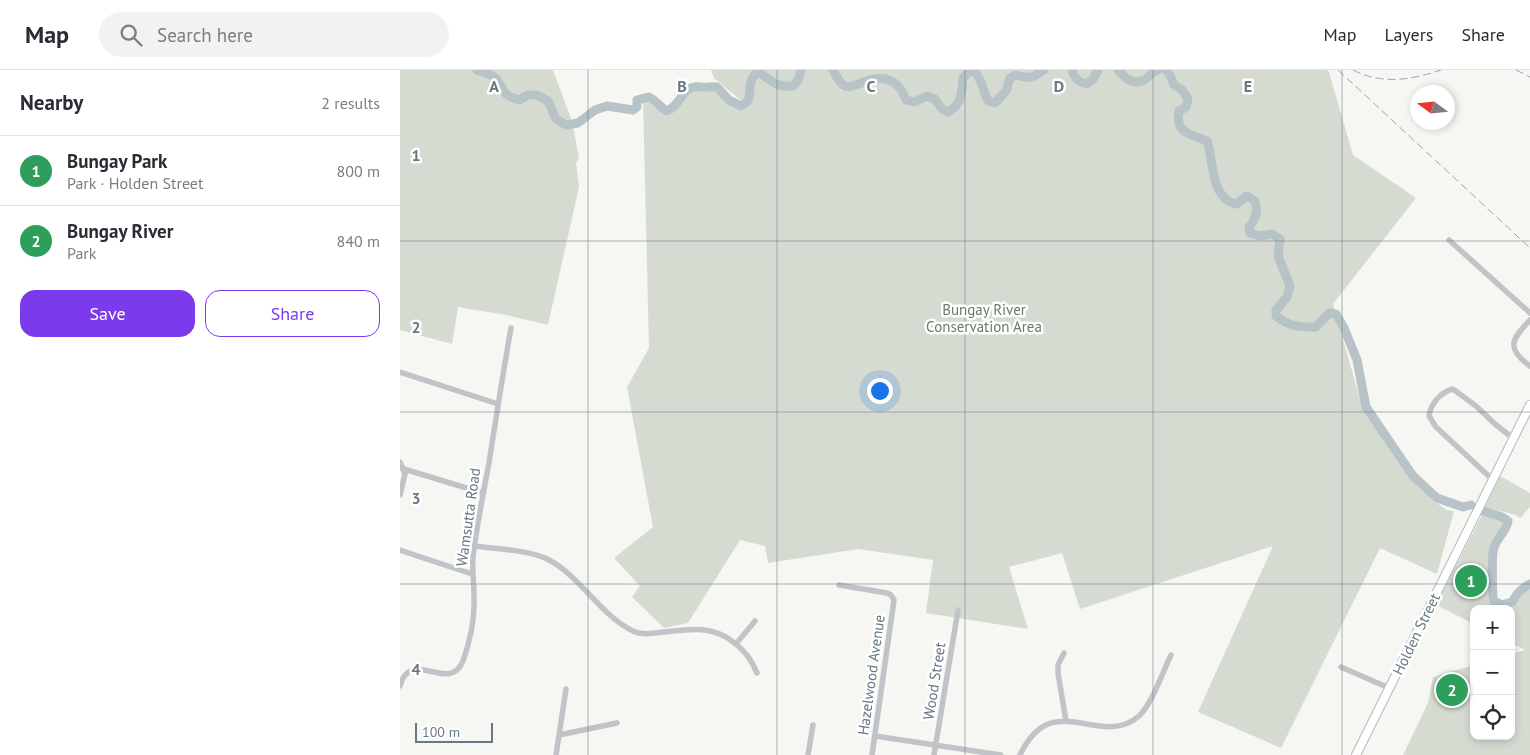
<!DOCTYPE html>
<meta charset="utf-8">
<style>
body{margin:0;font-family:"PT Sans",sans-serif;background:#f2f2f3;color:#2b2b33}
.controls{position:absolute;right:15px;bottom:15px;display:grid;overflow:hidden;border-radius:10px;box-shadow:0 2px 8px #0003}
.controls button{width:45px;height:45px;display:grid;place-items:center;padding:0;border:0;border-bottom:1px solid #e1e1e2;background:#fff;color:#2b2b33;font:25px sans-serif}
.compass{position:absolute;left:1010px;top:15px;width:45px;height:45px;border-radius:50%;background:#fff;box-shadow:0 2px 8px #0003;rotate:285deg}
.scale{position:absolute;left:15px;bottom:12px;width:78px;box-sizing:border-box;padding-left:5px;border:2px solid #667883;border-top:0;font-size:14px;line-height:18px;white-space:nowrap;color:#667883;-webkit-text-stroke:4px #fff;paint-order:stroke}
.you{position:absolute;left:479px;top:320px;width:18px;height:18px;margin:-12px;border:4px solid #fff;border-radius:50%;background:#1a73e8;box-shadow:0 0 0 8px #1a73e833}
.badge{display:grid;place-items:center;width:32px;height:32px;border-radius:50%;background:#7c3aed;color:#fff;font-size:16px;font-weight:700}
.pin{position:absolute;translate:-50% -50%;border:2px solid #fff;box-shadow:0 1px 5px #0006}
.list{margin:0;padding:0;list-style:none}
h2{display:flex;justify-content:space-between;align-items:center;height:65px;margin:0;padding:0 20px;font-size:21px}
h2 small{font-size:16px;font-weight:400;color:#7c7c81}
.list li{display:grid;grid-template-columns:32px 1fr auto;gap:15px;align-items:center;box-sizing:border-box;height:70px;padding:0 20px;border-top:1px solid #e1e1e2}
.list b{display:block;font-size:19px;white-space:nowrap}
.list p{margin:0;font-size:16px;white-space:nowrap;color:#7c7c81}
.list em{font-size:16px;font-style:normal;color:#7c7c81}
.actions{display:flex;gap:10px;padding:15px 20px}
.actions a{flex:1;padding:11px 0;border:1px solid #7c3aed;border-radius:15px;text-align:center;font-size:18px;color:#7c3aed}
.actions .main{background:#7c3aed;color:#fff}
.icon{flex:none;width:28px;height:28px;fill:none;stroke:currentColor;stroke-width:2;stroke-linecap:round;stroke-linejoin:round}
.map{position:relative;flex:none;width:1130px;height:685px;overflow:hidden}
header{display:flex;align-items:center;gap:30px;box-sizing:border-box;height:70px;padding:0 25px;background:#fff;border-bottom:1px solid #e1e1e2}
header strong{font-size:24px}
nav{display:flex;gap:28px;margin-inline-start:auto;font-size:18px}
.search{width:350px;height:45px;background:#f2f2f3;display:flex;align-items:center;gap:12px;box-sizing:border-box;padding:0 18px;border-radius:28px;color:#7c7c81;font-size:19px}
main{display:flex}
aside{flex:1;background:#fff}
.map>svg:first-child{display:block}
.green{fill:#d6dbd2}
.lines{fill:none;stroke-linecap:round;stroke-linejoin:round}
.river{stroke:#b7c3c7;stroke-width:9}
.secondary-casing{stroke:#b2b8bc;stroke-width:10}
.minor{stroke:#c0c4c7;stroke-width:5.5}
.secondary{stroke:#fff;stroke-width:8}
.rail{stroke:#9fa6ab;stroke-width:1;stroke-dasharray:8 4;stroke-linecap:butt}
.grid{fill:none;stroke:#667883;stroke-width:1;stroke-opacity:0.55}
.labels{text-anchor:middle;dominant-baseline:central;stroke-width:5;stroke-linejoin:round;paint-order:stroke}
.park-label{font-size:15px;fill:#6a7b65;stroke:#fff}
.street-label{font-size:15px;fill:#667883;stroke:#fff}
.grid-label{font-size:16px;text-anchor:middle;font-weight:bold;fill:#667883;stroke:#fff;stroke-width:5;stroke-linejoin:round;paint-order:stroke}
</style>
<header>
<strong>Map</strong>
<div class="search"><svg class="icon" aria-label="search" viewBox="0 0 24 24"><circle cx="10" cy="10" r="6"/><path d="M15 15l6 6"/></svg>Search here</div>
<nav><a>Map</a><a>Layers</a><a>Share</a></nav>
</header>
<main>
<aside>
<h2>Nearby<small>2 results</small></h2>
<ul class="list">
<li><span class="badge" style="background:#2e9e5b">1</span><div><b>Bungay Park</b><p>Park · Holden Street</p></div><em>800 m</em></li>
<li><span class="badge" style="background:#2e9e5b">2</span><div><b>Bungay River</b><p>Park</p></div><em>840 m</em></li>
</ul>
<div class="actions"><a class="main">Save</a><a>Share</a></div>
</aside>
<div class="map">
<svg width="1130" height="685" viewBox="0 0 1130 685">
<rect width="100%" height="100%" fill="#f6f6f3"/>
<path class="green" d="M0,0h153l19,51 7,37 -3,5 3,24 -31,138 -42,-10 -48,-8 -6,37 -52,-14z
M311,0h616l2,2 24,83 63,43 -83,106 27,95 71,100 16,11 7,1 -17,63 -57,-26 -99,200 -83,-36 75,-166 -193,63 -18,-56 -53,14 19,62 -102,-16 7,-53 -75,-11 -90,14 -3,-17 -25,-6 -52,83 -24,5 -32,-31 8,-11 -26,-28 39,-31 -26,-140 22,-39 -6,-250c11,-2 15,8 24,13l7,-3 13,-19 8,-3 22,1 12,13 12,6 4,-2 -31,-26z
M1100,406l30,17v14l-10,11 -4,-3 -31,-8z
M1084,441l18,6 6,4c-2,11 -9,14 -13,24 -1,3 -2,5 -2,8 -1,4 -1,45 1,48l8,4 10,-3c5,-8 9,-14 18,-18v171h-127l25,-52 5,-26 41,-12v71h37v-82l14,-4 -14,-7v-34h-37v15l-38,-19z"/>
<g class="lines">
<path class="river" d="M77,0c6,2 15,4 19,9 9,10 5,16 23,21l9,-5h9l11,6 8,18 10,6 12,-2 17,-13 12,-4 26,4 4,-3v-7l12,-3c6,3 11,10 18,14 16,-7 13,-26 34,-24 6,1 10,-1 16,0l12,13 12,6c13,-6 6,-17 11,-27 1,-3 4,-5 6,-7 14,8 17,16 35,14l5,-6 3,-10
M433,0c3,5 6,13 12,16 6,2 11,-1 16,-3 11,-5 27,-8 37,3 4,3 6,10 8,14l8,2 13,-6 8,3 7,10 6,3c14,-8 14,-20 15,-34l5,-6 6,-1c8,8 9,20 14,30l7,2 11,-12 4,-13 6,-3c14,4 16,3 28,-5
M672,0c2,8 6,12 14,14l7,-5 5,-9
M718,0c7,8 15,16 26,10 5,-3 8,-8 14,-10
M766,0l5,7 3,8 8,5 6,9 -2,8 -7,4c-4,23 12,23 28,30 7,20 3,57 29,63l11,-8 8,5c3,11 1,17 -6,26l1,6 10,3 12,-2 8,5 -2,17 12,30 -3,11 -11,13v6c14,11 23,11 40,11l13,-14 7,1 8,14 13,32 9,47 47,69 24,22 26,9 8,-2
M1084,441l18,6 6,4c-2,11 -9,14 -13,24 -1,3 -2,5 -2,8 -1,4 -1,45 1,48l8,4 10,-3c5,-8 9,-14 18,-18"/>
<defs>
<path id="secondary" d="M956,685l174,-350"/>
</defs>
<use href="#secondary" class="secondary-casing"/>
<path class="minor" d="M1049,170l81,73
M1130,250c-18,19 -25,28 0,46
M0,302l98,32
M0,392l5,12 -5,21
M4,399l79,24
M1093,410l-57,-53 -7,-11c2,-13 12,-24 24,-27l23,17 19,18 19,15
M75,476c21,3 56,4 74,14 31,16 52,56 84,71 6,3 15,3 22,2 28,-2 52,-10 77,8 11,8 20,19 25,32
M0,480l72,24
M439,515l48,8 4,2 3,5 -22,155
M336,574l19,-23
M664,583l-6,12v8l8,48
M941,597l48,21
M0,616c11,-40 49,9 63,-25 7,-20 12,-43 11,-63 0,-14 -2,-28 -1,-42 4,-31 10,-62 16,-93 7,-45 14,-90 22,-135
M159,665l58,-12
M475,666l126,19
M156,685l10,-66
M408,685l5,-30
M534,685l24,-145
M620,685c33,-69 80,-5 119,-39 13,-12 24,-45 32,-61"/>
<use href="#secondary" class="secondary"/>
<path class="rail" d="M938,0l192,178
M953,0c30,15 58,10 88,0
M1116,0l14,7"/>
</g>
<path class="grid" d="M188,0v685M377,0v685M565,0v685M753,0v685M942,0v685M0,171h1130M0,342h1130M0,514h1130"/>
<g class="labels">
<g class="park-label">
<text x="584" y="239">Bungay River<tspan x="584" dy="17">Conservation Area</tspan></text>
</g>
<g class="street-label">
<text transform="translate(68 447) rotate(-82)">Wamsutta Road</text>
<text transform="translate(1016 564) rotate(-64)">Holden Street</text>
<text transform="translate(471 605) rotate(-82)">Hazelwood Avenue</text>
<text transform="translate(534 611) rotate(-81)">Wood Street</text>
</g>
</g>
<g class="grid-label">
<text x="94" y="22">A</text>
<text x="282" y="22">B</text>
<text x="471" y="22">C</text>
<text x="659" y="22">D</text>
<text x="848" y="22">E</text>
<text x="16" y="91">1</text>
<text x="16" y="263">2</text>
<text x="16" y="434">3</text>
<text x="16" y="605">4</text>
</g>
</svg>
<div class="controls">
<button>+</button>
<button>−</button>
<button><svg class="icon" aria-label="locate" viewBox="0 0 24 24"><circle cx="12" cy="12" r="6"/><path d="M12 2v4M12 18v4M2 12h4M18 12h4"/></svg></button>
</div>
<svg class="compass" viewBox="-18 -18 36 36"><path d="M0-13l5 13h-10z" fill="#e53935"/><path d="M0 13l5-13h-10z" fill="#7c7c81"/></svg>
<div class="scale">100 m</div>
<div class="you"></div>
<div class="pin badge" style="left:1071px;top:511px;background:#2e9e5b">1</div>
<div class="pin badge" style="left:1052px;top:620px;background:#2e9e5b">2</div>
</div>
</main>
